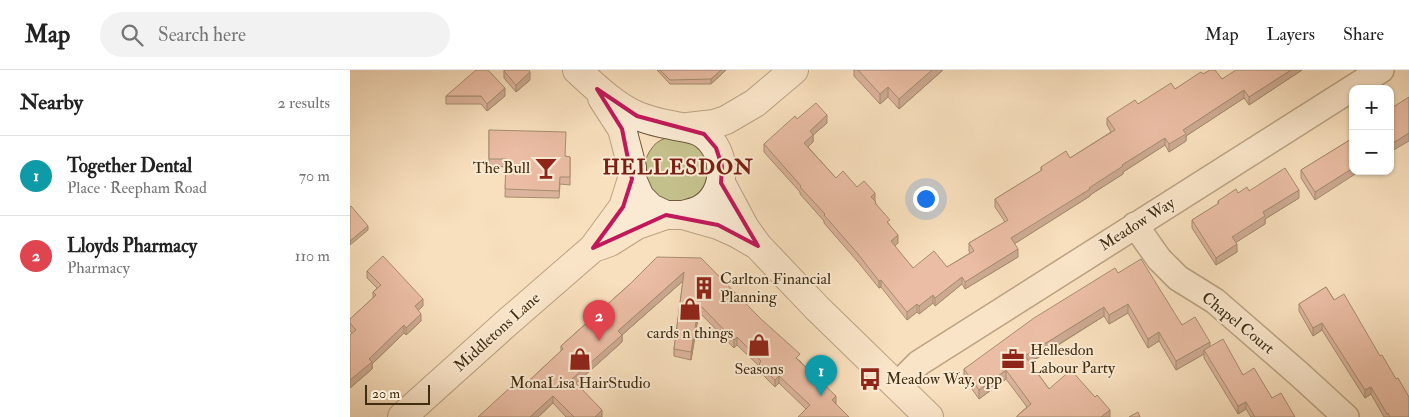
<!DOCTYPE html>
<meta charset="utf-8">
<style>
body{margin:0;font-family:"IM FELL Double Pica",serif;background:#f2f2f2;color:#222}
.controls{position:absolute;right:15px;top:15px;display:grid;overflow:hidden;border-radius:10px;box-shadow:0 1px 4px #0004}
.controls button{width:45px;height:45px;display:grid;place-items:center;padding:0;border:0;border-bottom:1px solid #e0e0e0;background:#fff;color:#222;font:25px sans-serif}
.scale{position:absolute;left:15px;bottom:12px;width:65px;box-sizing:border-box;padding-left:5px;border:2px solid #412d0f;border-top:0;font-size:14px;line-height:18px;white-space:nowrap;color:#412d0f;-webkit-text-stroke:4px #faead4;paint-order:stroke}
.you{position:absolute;left:575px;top:128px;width:18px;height:18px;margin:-12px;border:4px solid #fff;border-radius:50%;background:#1a73e8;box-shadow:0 0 0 8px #1a73e833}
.badge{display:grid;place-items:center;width:32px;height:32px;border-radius:50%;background:#d93025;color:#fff;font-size:16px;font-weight:700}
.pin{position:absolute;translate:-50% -41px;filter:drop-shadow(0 1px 2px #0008)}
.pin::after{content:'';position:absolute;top:26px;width:18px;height:15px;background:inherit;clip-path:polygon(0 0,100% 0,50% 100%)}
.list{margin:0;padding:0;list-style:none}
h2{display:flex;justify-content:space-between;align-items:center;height:65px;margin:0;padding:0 20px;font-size:21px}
h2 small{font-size:16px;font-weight:400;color:#767676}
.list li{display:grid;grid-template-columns:32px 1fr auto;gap:15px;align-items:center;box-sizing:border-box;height:80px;padding:0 20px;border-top:1px solid #e0e0e0}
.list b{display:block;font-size:19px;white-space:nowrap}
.list p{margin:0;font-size:16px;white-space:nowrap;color:#767676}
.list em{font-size:16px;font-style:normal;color:#767676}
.icon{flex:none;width:28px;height:28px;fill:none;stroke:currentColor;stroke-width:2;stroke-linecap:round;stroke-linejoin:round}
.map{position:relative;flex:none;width:1059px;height:347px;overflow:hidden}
header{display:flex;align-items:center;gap:30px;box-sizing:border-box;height:70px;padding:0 25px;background:#fff;border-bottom:1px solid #e0e0e0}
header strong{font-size:24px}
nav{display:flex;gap:28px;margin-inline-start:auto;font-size:18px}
.search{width:350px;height:45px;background:#f2f2f2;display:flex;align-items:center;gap:12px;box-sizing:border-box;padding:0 18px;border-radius:28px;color:#767676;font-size:19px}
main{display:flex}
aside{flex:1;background:#fff}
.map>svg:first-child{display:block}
.green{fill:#c4c08c;stroke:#82764e}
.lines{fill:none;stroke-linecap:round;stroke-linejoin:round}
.minor-casing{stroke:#6f5a3a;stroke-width:28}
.tertiary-casing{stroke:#6f5a3a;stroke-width:30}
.minor{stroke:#faead4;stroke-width:25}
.tertiary{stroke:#faead4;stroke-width:28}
.wall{fill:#bb7f73;stroke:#412d0f}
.shaded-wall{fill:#99685e;stroke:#412d0f}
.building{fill:#da9486;stroke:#412d0f}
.marked{fill:none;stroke:#c2185b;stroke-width:4;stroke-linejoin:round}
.labels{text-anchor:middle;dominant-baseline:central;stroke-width:4;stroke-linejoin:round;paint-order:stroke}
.poi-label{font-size:16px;fill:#412d0f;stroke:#faead4;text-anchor:start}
.street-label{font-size:16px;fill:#412d0f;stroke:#faead4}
.district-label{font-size:21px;font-weight:bold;letter-spacing:1px;fill:#7a1f14;stroke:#faead4}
</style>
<header>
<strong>Map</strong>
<div class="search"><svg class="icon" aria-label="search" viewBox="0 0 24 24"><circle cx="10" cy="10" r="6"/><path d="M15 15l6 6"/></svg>Search here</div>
<nav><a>Map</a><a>Layers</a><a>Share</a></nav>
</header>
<main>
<aside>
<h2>Nearby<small>2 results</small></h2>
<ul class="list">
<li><span class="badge" style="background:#0f9aa8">1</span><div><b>Together Dental</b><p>Place · Reepham Road</p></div><em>70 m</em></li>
<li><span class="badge" style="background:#e0444e">2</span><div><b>Lloyds Pharmacy</b><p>Pharmacy</p></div><em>110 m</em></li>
</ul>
</aside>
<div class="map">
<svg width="1059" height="347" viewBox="0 0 1059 347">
<rect width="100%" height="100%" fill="#f8dfbd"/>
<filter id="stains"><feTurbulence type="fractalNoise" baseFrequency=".004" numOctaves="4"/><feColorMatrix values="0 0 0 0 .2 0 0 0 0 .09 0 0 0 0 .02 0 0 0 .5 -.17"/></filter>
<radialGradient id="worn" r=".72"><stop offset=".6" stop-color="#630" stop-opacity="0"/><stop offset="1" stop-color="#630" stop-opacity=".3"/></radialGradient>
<path class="green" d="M325,65l13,1 20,17 3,26c-5,6 -11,16 -17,20 -5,4 -13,4 -19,3 -26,-2 -40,-33 -23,-54 5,-8 14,-10 23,-13z"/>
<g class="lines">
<defs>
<path id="minor" d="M785,155l24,34 19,19 37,23 84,73 47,43
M547,315l22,-22 462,-293"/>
<path id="tertiary" d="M227,0c17,16 39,37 61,46 10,4 22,7 33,9 11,3 22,2 32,9 25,17 25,59 -2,75 -5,3 -12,4 -18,6
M252,28l20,31 10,38v12l8,18 11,11 15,7h17l35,10 18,8 19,11
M338,57l26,-3 12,-4 29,-17 39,-33
M371,113l24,45 13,18 59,62 112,109
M249,176l11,-4 27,-17 29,-10
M52,347l108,-97 83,-72 30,-41 9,-28"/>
</defs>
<use href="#minor" class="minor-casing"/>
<use href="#tertiary" class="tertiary-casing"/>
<use href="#minor" class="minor"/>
<use href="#tertiary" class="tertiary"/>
</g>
<path class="wall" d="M307,0h69l-15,14h-41z
M504,0h89l-44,39 -11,-12 -8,7 -26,-28z
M952,0l-53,35 -5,-7 -58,38v5l-17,11 -4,-7 -42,27v2l-33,21v1l-76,48 4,13 -53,32 -3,-5 -27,22 -2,-3 -14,11 -2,-2 -10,8 -26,-33 -2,1 -21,-26 -34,-39v-2l-24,-27v-2l-36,-40v-8l33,-25 30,4 -14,12v7l-5,5 28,31 21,9 18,14 1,3 14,22 8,17 -4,3 19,22 34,-1 23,-14 -1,-2v-8l36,-21 -10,-15v-8l46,-28v-4l29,-9 41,-26 -4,-7v-7l31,-14 37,-15 28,-15 19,5z
M154,1l26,9 -14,12 -12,-14z
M96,26h59l-18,15 -6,-7h-35z
M139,60l76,26 5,1v28l-10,-1 -1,14 -54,-1 1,-30 -17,-1z
M1003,68l-38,62 -14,-22v-8z
M899,121l50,7 -34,21v5l-29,18 1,10 -21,13 -24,-37v-8l26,-16v-3l20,-8z
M307,187l143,104 36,43 -30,5 -27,-26 -4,4 -16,-16v-5l-22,-21 -3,3 -35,-36 -8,48 -17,-4v-7l9,-68 -61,54v7l-46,41 26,34h-36l-13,-14 -15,14h-60l41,-27 42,-39v-5l69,-62z
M17,201l56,35 -5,4 3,11 -15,14 -2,-2 -32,31v5l-22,19v-53l2,-2 -2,-2v-12l23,-21v-6l4,-4 -10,-10z
M768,203l92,74 85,70h-44l-5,-8 -8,5 -34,-56v-4l-28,16 -17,-29 -11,7 -20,-35 -19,11 -5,-8 -74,47 19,26 61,28h-93v-1l10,-9 -21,-28 -27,20 -15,-21v-9z
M976,217l83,130h-25l-13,-23 -6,4 -43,-68 -9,6 -14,-25v-7z"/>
<path class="shaded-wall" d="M371,0h5l-15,14v-5z
M582,0h11l-44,39v-10z
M941,0h11l-53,35v-8z
M180,2v8l-14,12v-7z
M538,17v10l-8,7v-10z
M155,18v8l-18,15v-7z
M894,20v8l-58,38v5l-17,11v-8l14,-14z
M477,45v8l-14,12v7l-9,9v-8l6,-12z
M1059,63v8l-19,11v-7z
M815,68v7l-42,27v2l-33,21v1l-79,50v-8l111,-73z
M1003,98v3h7l-45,29v-8z
M949,120v8l-34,21v5l-33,21v-8l31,-25z
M525,123v8l-4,-4z
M18,156v4l-18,15v-4z
M548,165v8l-7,6v-8z
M887,174v8l-21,13v-7z
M668,179v8l-53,32v-7z
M334,202v8l-62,55v7l-50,45v-8l46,-48z
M612,207v7l-27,22v-8z
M531,210v7l-2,1v-7z
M583,225v8l-14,11v-8z
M73,229v7l-8,8v-8z
M349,234v8l-8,48v-8z
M567,234v8l-10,8v-8z
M778,234v9l-19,11v-9z
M754,237v9l-79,49v-9z
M71,244v7l-15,14v-7z
M972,253v7l-9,6v-8z
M54,255v8l-32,31v5l-22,19v-8l19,-21z
M809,262v9l-11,7v-9z
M387,267v8l-3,3v-8z
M860,272v9l-6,-1v4l-28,16v-9z
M656,300v9l-27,20v-9z
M429,306v7l-4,4v-7z
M1021,317v7l-6,4v-8z
M203,326v7l-15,14h-8z
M486,326v8l-4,4v-8z
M896,332v7l-8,5v-8z
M252,340v7h-7z
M760,340v7h-9z"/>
<path class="building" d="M126,0h12l17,18 -18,16 -6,-8h-35z
M154,0h25l1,2 -14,13 -12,-14z
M310,0h61l-10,9 -41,1z
M508,0h74l-33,29 -11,-12 -8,7z
M860,0h5l7,9 14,-9h55l-42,27 -5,-7 -61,40 3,4 -17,10 -4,-6 -43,27 1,1 -34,22 1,1 -79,49 7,11 -53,33 -3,-5 -27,21 -2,-3 -14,11 -2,-2 -10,8 -26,-32 -2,1 -21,-27 -34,-39 1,-1 -25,-27 1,-1 -37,-42 31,-28 2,3 19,-16 11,12 -17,16 3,4 -9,8 32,35 7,-7 14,16 7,-6 11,12 -4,4 5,5 -1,1 15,17 -3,2 11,13 -7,6 22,27 21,-17 13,16 27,-16 -5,-8 39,-23 -13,-21 47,-29 -1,-3 25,-16 4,7 45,-28 -8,-12 28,-18 3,4 33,-21 4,6 26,-17 2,2z
M1059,27v36l-19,12v-36z
M139,60l77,2 -1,24 5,1v20h-10l-1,14 -54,-2 1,-30h-17z
M1003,68v30l-38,24 -14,-22z
M935,98l14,22 -36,22 2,4 -33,21 5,7 -21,14 -24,-38 27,-17 -1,-2 18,-12 2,4 9,-6 2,4z
M1,136l17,20 -18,15v-34z
M33,186l40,43 -8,7 6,8 -15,14 -2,-3 -35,34 3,3 -22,18v-45l6,-5 -6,-7v-4l26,-24 -3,-3 8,-7 -14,-14z
M307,187l44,1 60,61 39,35 -4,4 40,38 -4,4 17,17h-51l12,-12 -31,-29 -4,4 -16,-16 2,-3 -24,-24 -3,3 -35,-36 -8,48 -17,-3 10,-77 -66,59 4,4 -50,44 30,31 -7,7h-21l-21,-21 -23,21h-52l36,-33 5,6 44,-41 -2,-3 69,-62z
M791,189l41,66 13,-8 15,25 -34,19 -17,-29 -11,7 -20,-35 -19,11 -5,-8 -79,49 24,33 22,-19 24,27 2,-2 13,15 -9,7h-84v-1l14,-12 -25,-34 -27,20 -15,-21 70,-51 81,-50 3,5z
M976,217l8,13 10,-6 36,62 2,-1 14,24 2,-1 11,19v20h-19l-2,-4 -1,1 -16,-27 -6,3 -43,-67 -9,5 -14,-24z
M873,269l20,36 11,-7 18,30 9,-5 14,24h-40l-9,-15 -8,4 -34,-56z
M788,342l2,5h-11z"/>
<path d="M0 0H1059V347H0ZM247,19l40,27 67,18 12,14 6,18 -1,17 37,63 -40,-21 -52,-10 -73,33 30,-41 9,-28 -10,-50z" fill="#f8dfbd" fill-opacity=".55" fill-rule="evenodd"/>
<path class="marked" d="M247,19l40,27 67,18 12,14 6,18 -1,17 37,63 -40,-21 -52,-10 -73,33 30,-41 9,-28 -10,-50z"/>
<defs>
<symbol id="bar-bare" viewBox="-9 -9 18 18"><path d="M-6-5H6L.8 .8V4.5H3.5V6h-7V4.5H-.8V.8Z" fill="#8f2418" stroke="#faead4" stroke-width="2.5" paint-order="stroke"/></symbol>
<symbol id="building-bare" viewBox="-9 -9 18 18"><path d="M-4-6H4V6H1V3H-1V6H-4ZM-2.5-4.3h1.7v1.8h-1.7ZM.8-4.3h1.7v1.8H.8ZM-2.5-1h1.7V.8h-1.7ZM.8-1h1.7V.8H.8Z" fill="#8f2418" stroke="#faead4" stroke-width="2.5" paint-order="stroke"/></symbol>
<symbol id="shop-bare" viewBox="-9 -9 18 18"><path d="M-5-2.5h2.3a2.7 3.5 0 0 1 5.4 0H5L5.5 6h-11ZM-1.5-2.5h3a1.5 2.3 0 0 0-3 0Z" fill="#8f2418" stroke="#faead4" stroke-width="2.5" paint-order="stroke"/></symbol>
<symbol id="office-bare" viewBox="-9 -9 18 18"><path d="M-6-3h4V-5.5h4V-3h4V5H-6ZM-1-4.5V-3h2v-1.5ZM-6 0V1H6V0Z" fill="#8f2418" stroke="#faead4" stroke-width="2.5" paint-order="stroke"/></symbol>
<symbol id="bus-bare" viewBox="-9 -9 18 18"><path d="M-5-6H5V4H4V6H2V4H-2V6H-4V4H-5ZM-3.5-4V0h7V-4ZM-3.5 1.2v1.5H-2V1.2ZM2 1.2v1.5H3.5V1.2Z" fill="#8f2418" stroke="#faead4" stroke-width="2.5" paint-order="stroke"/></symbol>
</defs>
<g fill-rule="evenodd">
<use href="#bar-bare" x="180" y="82" width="32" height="32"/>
<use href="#building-bare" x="338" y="202" width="32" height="32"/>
<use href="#shop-bare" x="324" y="223" width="32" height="32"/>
<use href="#shop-bare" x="393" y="259" width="32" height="32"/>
<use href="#shop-bare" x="214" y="273" width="32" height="32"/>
<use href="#office-bare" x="647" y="273" width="32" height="32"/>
<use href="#bus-bare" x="504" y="293" width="32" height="32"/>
</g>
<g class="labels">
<g class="poi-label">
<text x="180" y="98" text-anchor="end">The Bull</text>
<text x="370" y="209">Carlton Financial<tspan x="370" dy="18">Planning</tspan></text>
<text x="340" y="263" text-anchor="middle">cards n things</text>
<text x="680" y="280">Hellesdon<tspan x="680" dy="18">Labour Party</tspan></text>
<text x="409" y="299" text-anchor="middle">Seasons</text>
<text x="536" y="309">Meadow Way, opp</text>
<text x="230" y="313" text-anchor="middle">MonaLisa HairStudio</text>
</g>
<g class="street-label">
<text transform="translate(787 154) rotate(-32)">Meadow Way</text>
<text transform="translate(888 253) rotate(39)">Chapel Court</text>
<text transform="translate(147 262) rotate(-42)">Middletons Lane</text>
</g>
<g class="district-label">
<text x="328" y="97">HELLESDON</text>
</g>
</g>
<rect width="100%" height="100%" filter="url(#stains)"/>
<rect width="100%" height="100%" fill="url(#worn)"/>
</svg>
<div class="controls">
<button>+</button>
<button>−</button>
</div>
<div class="scale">20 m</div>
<div class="you"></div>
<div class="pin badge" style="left:471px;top:326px;background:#0f9aa8">1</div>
<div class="pin badge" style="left:249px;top:271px;background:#e0444e">2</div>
</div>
</main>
